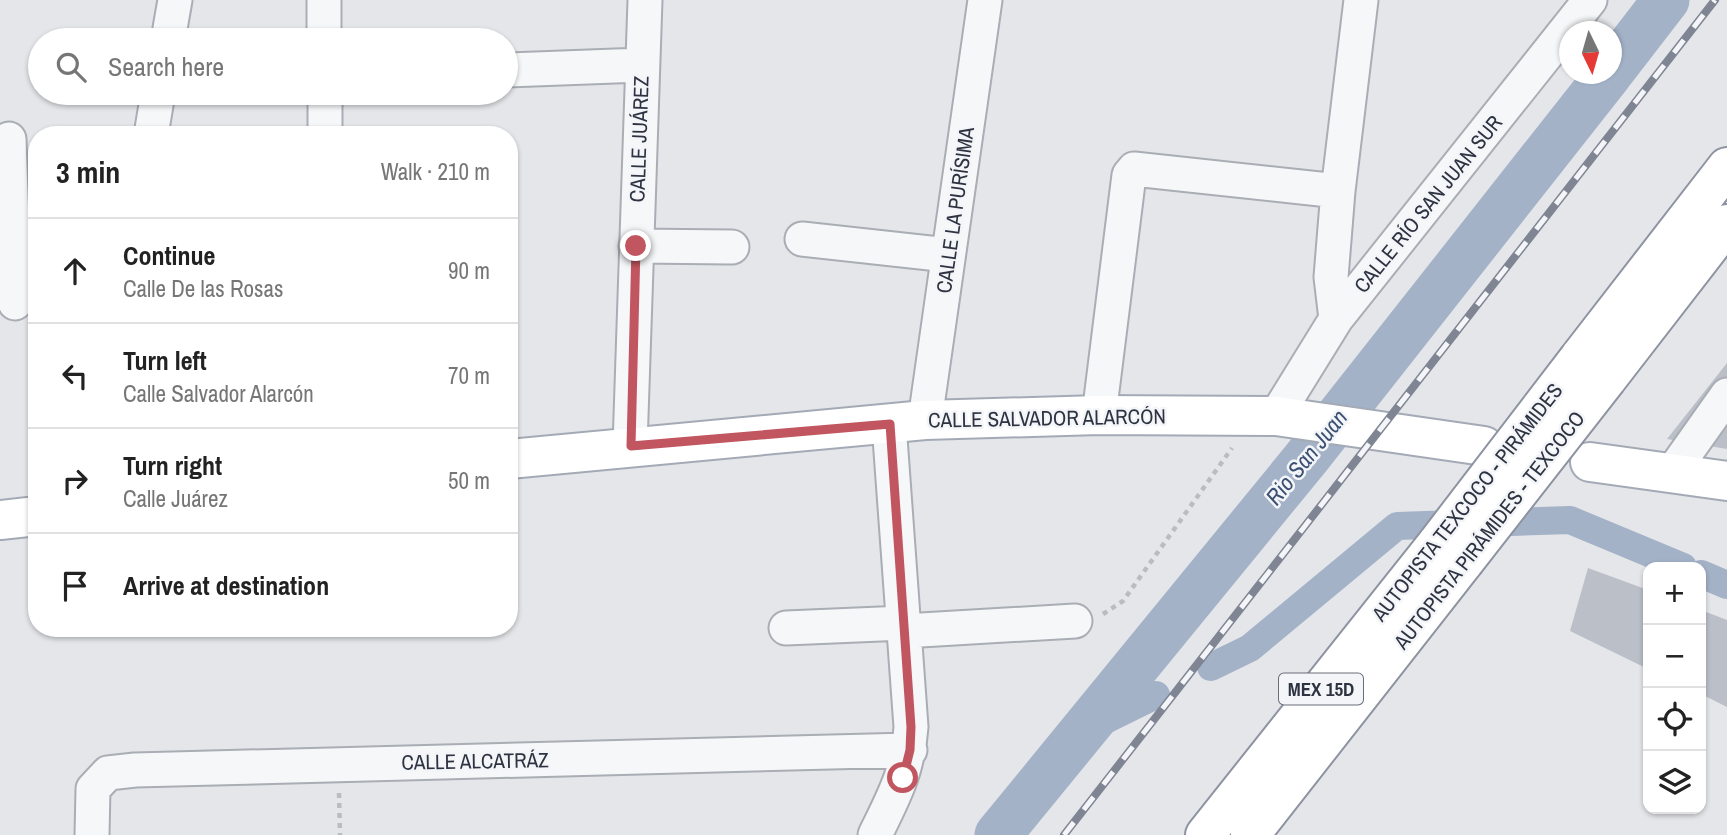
<!DOCTYPE html>
<meta charset="utf-8">
<style>
body{margin:0;font-family:"Archivo Narrow",sans-serif;background:#f6f6f6;color:#222}
.controls{position:absolute;right:21px;bottom:21px;display:grid;overflow:hidden;border-radius:14px;box-shadow:0 2px 5px #0004}
.controls button{width:63px;height:63px;display:grid;place-items:center;padding:0;border:0;border-bottom:2px solid #e0e0e0;background:#fff;color:#222;font:35px sans-serif}
.compass{position:absolute;left:1559px;top:21px;width:63px;height:63px;border-radius:50%;background:#fff;box-shadow:0 2px 5px #0004;rotate:175deg}
.stop{position:absolute;width:21px;height:21px;margin:-16px;border:5px solid #c25660;border-radius:50%;background:#fff}
.stop.end{background:#c25660;border-color:#fff;box-shadow:0 2px 7px #0008}
.list{margin:0;padding:0;list-style:none}
h2{display:flex;justify-content:space-between;align-items:center;height:91px;margin:0;padding:0 28px;font-size:30px}
h2 small{font-size:23px;font-weight:400;color:#767676}
.list li{display:grid;grid-template-columns:46px 1fr auto;gap:21px;align-items:center;box-sizing:border-box;height:105px;padding:0 28px;border-top:2px solid #e0e0e0}
.list b{display:block;font-size:26px;white-space:nowrap}
.list p{margin:0;font-size:23px;white-space:nowrap;color:#767676}
.list em{font-size:23px;font-style:normal;color:#767676}
.icon{flex:none;width:38px;height:38px;fill:none;stroke:currentColor;stroke-width:2;stroke-linecap:round;stroke-linejoin:round}
.map{position:relative;flex:none;width:1727px;height:835px;overflow:hidden}
.search{position:absolute;background:#fff;box-shadow:0 2px 5px #0004;left:28px;top:28px;width:490px;height:77px;display:flex;align-items:center;gap:18px;box-sizing:border-box;padding:0 24px;border-radius:38px;color:#767676;font-size:26px}
.panel{position:absolute;background:#fff;box-shadow:0 2px 5px #0004;left:28px;top:126px;width:490px;height:511px;border-radius:28px}
.map>svg:first-child{display:block}
.lines{fill:none;stroke-linecap:round;stroke-linejoin:round}
.canal{stroke:#a3b2c7;stroke-width:28}
.river{stroke:#a3b2c7;stroke-width:47}
.building{fill:#bbbfc7}
.minor-casing{stroke:#a9adb4;stroke-width:37}
.major-casing{stroke:#a4aab5;stroke-width:42}
.highway-casing{stroke:#8d93a0;stroke-width:42}
.path{stroke:#babcc2;stroke-width:4.5;stroke-dasharray:5 5;stroke-linecap:butt}
.minor{stroke:#f6f7f9;stroke-width:33}
.major{stroke:#fff;stroke-width:38}
.highway{stroke:#fff;stroke-width:38}
.rail-casing{stroke:#7f8593;stroke-width:8}
.rail{stroke:#f3f5f8;stroke-width:5;stroke-dasharray:16;stroke-linecap:butt}
.highway-bridge-casing{stroke:#8d93a0;stroke-width:42;stroke-linecap:butt}
.highway-bridge{stroke:#fff;stroke-width:38}
.route{stroke:#c25660;stroke-width:9}
.labels{text-anchor:middle;dominant-baseline:central;stroke-width:5;stroke-linejoin:round;paint-order:stroke}
.shield{fill:#f3f5f8;stroke:#686d78;stroke-width:2}
.shield-label{font-size:19px;font-weight:bold;fill:#2d3341}
.street-label{font-size:21px;fill:#2d3341;stroke:#f3f5f8}
.water-label{font-size:23px;font-style:italic;fill:#3b5072;stroke:#f3f5f8}
</style>
<div class="map">
<svg width="1727" height="835" viewBox="0 0 1727 835">
<rect width="100%" height="100%" fill="#e4e6ea"/>
<g class="lines">
<path class="canal" d="M1701,574l26,11
M1211,667l39,-19 147,-122 173,-6 113,47
M1083,731l73,-36"/>
<path class="river" d="M1612,70l54,-70
M998,835l310,-379 301,-382"/>
</g>
<path class="building" d="M1727,363v86l-60,-10z
M1588,568l60,22v79l-78,-38z
M1701,610l26,10v87l-26,-13z"/>
<g class="lines">
<defs>
<path id="minor" d="M324,0v40
M168,40l7,-40
M506,70l136,-5
M325,93v42
M151,135l7,-42
M9,139l6,164
M802,239l146,16
M636,246l96,1
M1336,319l-5,-42 7,-86 23,-191
M1099,415l30,-240 5,-6 204,22
M1276,416l60,-97 254,-319
M925,420l60,-420
M630,446l15,-446
M1671,474l56,-79
M786,628l118,-5
M904,631l171,-10
M92,835l1,-46 15,-16 27,-3 775,-20
M875,835c19,-39 33,-64 36,-108l-22,-303"/>
<path id="major" d="M509,459l416,-39 174,-5 177,1 208,30
M1590,462l137,19
M0,520l37,-4"/>
<path id="highway" d="M1579,358l148,-191
M1607,379l120,-155
M1205,835l233,-293
M1250,835l214,-273"/>
</defs>
<use href="#minor" class="minor-casing"/>
<use href="#major" class="major-casing"/>
<use href="#highway" class="highway-casing"/>
<path class="path" d="M1103,614l20,-13 109,-153
M339,793l1,42"/>
<use href="#minor" class="minor"/>
<use href="#major" class="major"/>
<use href="#highway" class="highway"/>
<defs>
<path id="rail" d="M1064,835l651,-835"/>
</defs>
<use href="#rail" class="rail-casing"/>
<use href="#rail" class="rail"/>
<defs>
<path id="highway-bridge" d="M1438,542l141,-184
M1464,562l143,-183"/>
</defs>
<use href="#highway-bridge" class="highway-bridge-casing"/>
<use href="#highway-bridge" class="highway-bridge"/>
</g>
<g class="lines">
<path class="route" d="M636,246l-5,200 259,-22 21,303 -1,23 -7,28"/>
</g>
<g class="labels">
<rect class="shield" x="1279" y="673.5" width="84" height="31" rx="5"/>
<g class="shield-label">
<text x="1321" y="689">MEX 15D</text>
</g>
<g class="street-label">
<text transform="translate(639 139) rotate(-88)">CALLE JUÁREZ</text>
<text transform="translate(1428 204) rotate(-51)">CALLE RÍO SAN JUAN SUR</text>
<text transform="translate(955 210) rotate(-82)">CALLE LA PURÍSIMA</text>
<text transform="translate(1047 418) rotate(-1)">CALLE SALVADOR ALARCÓN</text>
<text transform="translate(1467 502) rotate(-52)">AUTOPISTA TEXCOCO - PIRÁMIDES</text>
<text transform="translate(1489 530) rotate(-52)">AUTOPISTA PIRÁMIDES - TEXCOCO</text>
<text transform="translate(475 761) rotate(-1)">CALLE ALCATRÁZ</text>
</g>
<g class="water-label">
<text transform="translate(1306 457) rotate(-51)">Rio San Juan</text>
</g>
</g>
</svg>
<div class="controls">
<button>+</button>
<button>−</button>
<button><svg class="icon" aria-label="locate" viewBox="0 0 24 24"><circle cx="12" cy="12" r="6"/><path d="M12 2v4M12 18v4M2 12h4M18 12h4"/></svg></button>
<button><svg class="icon" aria-label="layers" viewBox="0 0 24 24"><path d="M12 4l9 5-9 5-9-5zM3 14l9 5 9-5"/></svg></button>
</div>
<svg class="compass" viewBox="-18 -18 36 36"><path d="M0-13l5 13h-10z" fill="#e53935"/><path d="M0 13l5-13h-10z" fill="#767676"/></svg>
<div class="stop" style="left:903px;top:778px"></div>
<div class="stop end" style="left:636px;top:246px"></div>
<div class="search"><svg class="icon" aria-label="search" viewBox="0 0 24 24"><circle cx="10" cy="10" r="6"/><path d="M15 15l6 6"/></svg>Search here</div>
<section class="panel">
<h2>3 min<small>Walk · 210 m</small></h2>
<ul class="list">
<li><svg class="icon" aria-label="ahead" viewBox="0 0 24 24"><path d="M12 20V5M6 11l6-6 6 6"/></svg><div><b>Continue</b><p>Calle De las Rosas</p></div><em>90 m</em></li>
<li><svg class="icon" aria-label="left" viewBox="0 0 24 24"><path d="M17 20v-9H6M10 6l-5 5 5 5"/></svg><div><b>Turn left</b><p>Calle Salvador Alarcón</p></div><em>70 m</em></li>
<li><svg class="icon" aria-label="right" viewBox="0 0 24 24"><path d="M7 20v-9h11M14 6l5 5-5 5"/></svg><div><b>Turn right</b><p>Calle Juárez</p></div><em>50 m</em></li>
<li><svg class="icon" aria-label="arrive" viewBox="0 0 24 24"><path d="M6 21V4h12l-3 4 3 4H6"/></svg><div><b>Arrive at destination</b></div></li>
</ul>
</section>
</div>
